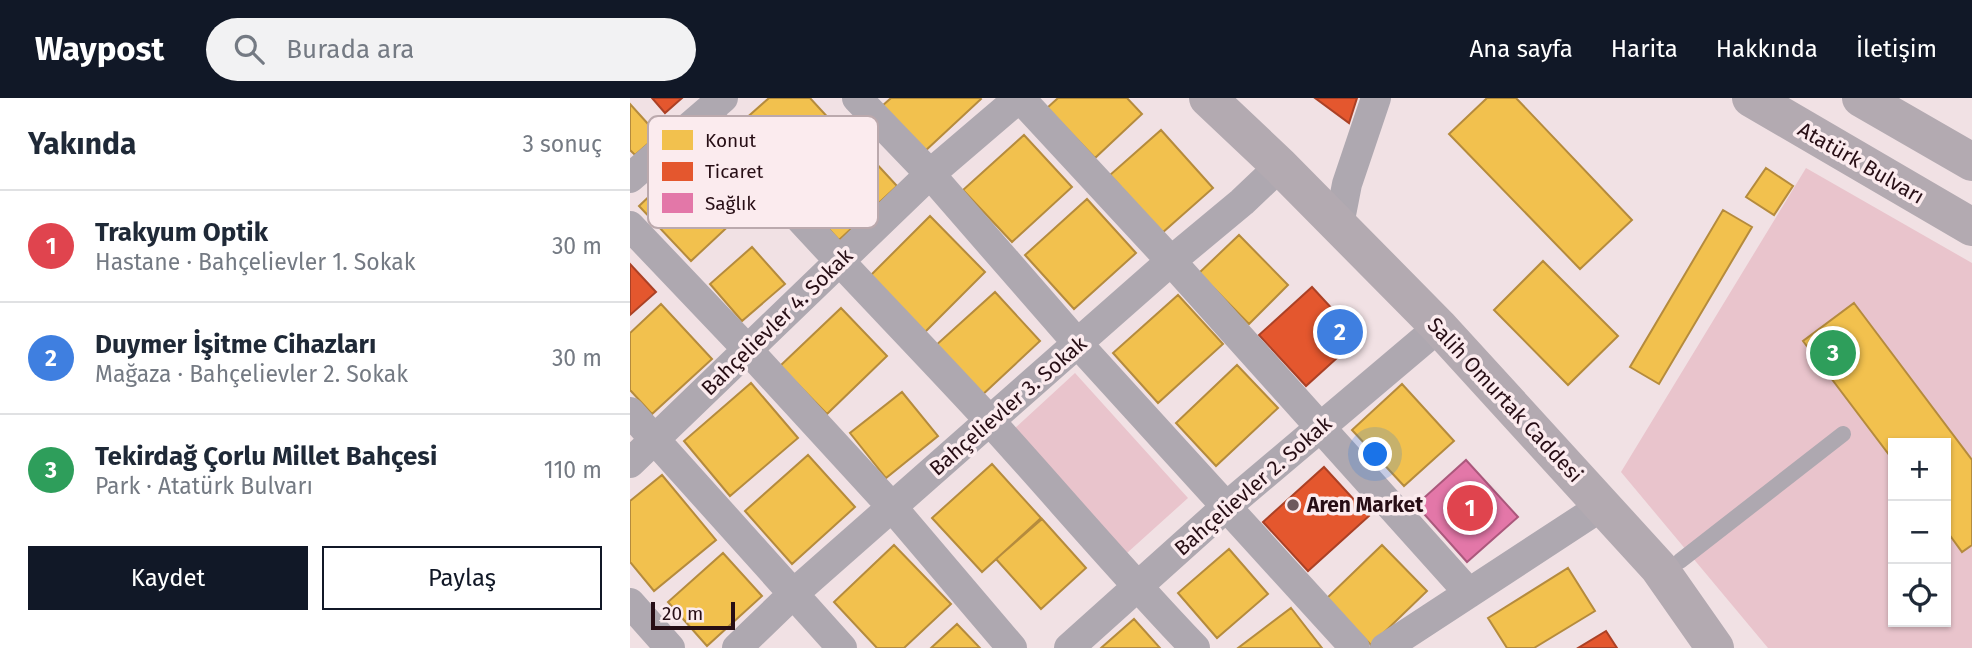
<!DOCTYPE html>
<html lang="tr">
<meta charset="utf-8">
<style>
body{margin:0;font-family:"Fira Sans",sans-serif;background:#f2f2f3;color:#1f2937}
.controls{position:absolute;right:21px;bottom:21px;display:grid;overflow:hidden;border-radius:0px;box-shadow:0 2px 5px #0004}
.controls button{width:63px;height:63px;display:grid;place-items:center;padding:0;border:0;border-bottom:2px solid #e0e1e3;background:#fff;color:#1f2937;font:35px sans-serif}
.scale{position:absolute;left:21px;bottom:18px;width:84px;box-sizing:border-box;padding-left:7px;border:4px solid #270e15;border-top:0;font-size:19px;line-height:24px;white-space:nowrap;color:#270e15;-webkit-text-stroke:5px #fbebee;paint-order:stroke}
.you{position:absolute;left:746px;top:357px;width:24px;height:24px;margin:-18px;border:5px solid #fff;border-radius:50%;background:#1a73e8;box-shadow:0 0 0 10px #1a73e833}
.badge{display:grid;place-items:center;width:46px;height:46px;border-radius:50%;background:#111827;color:#fff;font-size:23px;font-weight:700}
.pin{position:absolute;translate:-50% -50%;border:4px solid #fff;box-shadow:0 2px 7px #0006}
.list{margin:0;padding:0;list-style:none}
h2{display:flex;justify-content:space-between;align-items:center;height:91px;margin:0;padding:0 28px;font-size:30px}
h2 small{font-size:23px;font-weight:400;color:#747a83}
.list li{display:grid;grid-template-columns:46px 1fr auto;gap:21px;align-items:center;box-sizing:border-box;height:112px;padding:0 28px;border-top:2px solid #e0e1e3}
.list b{display:block;font-size:26px;white-space:nowrap}
.list p{margin:0;font-size:23px;white-space:nowrap;color:#747a83}
.list em{font-size:23px;font-style:normal;color:#747a83}
.actions{display:flex;gap:14px;padding:21px 28px}
.actions a{flex:1;padding:16px 0;border:2px solid #111827;border-radius:0px;text-align:center;font-size:24px;color:#111827}
.actions .main{background:#111827;color:#fff}
.icon{flex:none;width:38px;height:38px;fill:none;stroke:currentColor;stroke-width:2;stroke-linecap:round;stroke-linejoin:round}
.map{position:relative;flex:none;width:1342px;height:550px;overflow:hidden}
header{display:flex;align-items:center;gap:42px;box-sizing:border-box;height:98px;padding:0 35px;background:#111827;color:#fff}
header strong{font-size:33px}
nav{display:flex;gap:38px;margin-inline-start:auto;font-size:24px}
.search{width:490px;height:63px;background:#f2f2f3;display:flex;align-items:center;gap:18px;box-sizing:border-box;padding:0 24px;border-radius:38px;color:#747a83;font-size:26px}
main{display:flex}
aside{flex:1;background:#fff}
.map>svg:first-child{display:block}
.green{fill:#e9c4cc;fill-rule:evenodd}
.homes{fill:#f2c14e;stroke:#b58b3d;stroke-width:2}
.shops{fill:#e4572e;stroke:#ab4126;stroke-width:2}
.health{fill:#e377a8;stroke:#ab587c;stroke-width:2}
.lines{fill:none;stroke-linecap:round;stroke-linejoin:round}
.service{stroke:#aea8b0;stroke-width:16}
.minor{stroke:#aea8b0;stroke-width:30}
.primary{stroke:#b3aab1;stroke-width:38}
.poi-dot{fill:#6e585d;stroke:#fbebee;stroke-width:2.5}
.labels{text-anchor:middle;dominant-baseline:central;stroke-width:7;stroke-linejoin:round;paint-order:stroke}
.street-label{font-size:21px;fill:#270e15;stroke:#fbebee}
.poi-label{font-size:21px;font-weight:bold;fill:#270e15;stroke:#fbebee;text-anchor:start}
.key{fill:#fbebee;stroke:#bba9ad;stroke-width:2}
.key-label{font-size:19px;fill:#270e15}
</style>
<header>
<strong>Waypost</strong>
<div class="search"><svg class="icon" aria-label="search" viewBox="0 0 24 24"><circle cx="10" cy="10" r="6"/><path d="M15 15l6 6"/></svg>Burada ara</div>
<nav><a>Ana sayfa</a><a>Harita</a><a>Hakkında</a><a>İletişim</a></nav>
</header>
<main>
<aside>
<h2>Yakında<small>3 sonuç</small></h2>
<ul class="list">
<li><span class="badge" style="background:#e0444e">1</span><div><b>Trakyum Optik</b><p>Hastane · Bahçelievler 1. Sokak</p></div><em>30 m</em></li>
<li><span class="badge" style="background:#3f7fe0">2</span><div><b>Duymer İşitme Cihazları</b><p>Mağaza · Bahçelievler 2. Sokak</p></div><em>30 m</em></li>
<li><span class="badge" style="background:#2e9e5b">3</span><div><b>Tekirdağ Çorlu Millet Bahçesi</b><p>Park · Atatürk Bulvarı</p></div><em>110 m</em></li>
</ul>
<div class="actions"><a class="main">Kaydet</a><a>Paylaş</a></div>
</aside>
<div class="map">
<svg width="1342" height="550" viewBox="0 0 1342 550">
<rect width="100%" height="100%" fill="#f1e1e4"/>
<path class="green" d="M1176,70l166,95v385h-204l-147,-176zM1263,345h53v179h-53z
M445,275l113,125 -61,55 -113,-124z"/>
<path class="homes" d="M139,0h41l23,25 -56,51 -42,-46z
M261,0h89l1,1 -57,53 -42,-46z
M428,0h69l15,16 -47,44 -48,-50z
M857,0h29l116,122 -52,49 -131,-135z
M0,6l28,31 -23,20 -5,-5z
M531,32l52,58 -51,45 -52,-58z
M219,36l48,52 -58,54 -48,-52z
M394,37l48,52 -60,55 -49,-52z
M69,51l52,56 -60,56 -52,-55z
M1136,70l27,18 -19,29 -28,-18z
M457,101l49,54 -62,56 -49,-54z
M1093,112l29,17 -93,157 -29,-17z
M300,118l55,56 -60,60 -55,-56z
M609,137l49,50 -39,39 -50,-51z
M122,149l33,37 -43,37 -32,-37z
M913,163l75,75 -50,49 -74,-75z
M365,194l45,49 -60,56 -46,-50z
M548,197l45,49 -65,59 -45,-50z
M1224,205l118,157v85l-10,7 -16,-22v-87h-53v17l-90,-119z
M31,206l51,55 -60,55 -22,-24v-57z
M211,210l46,48 -60,58 -47,-48z
M607,267l41,43 -62,58 -40,-43z
M121,285l47,55 -68,58 -46,-55z
M772,286l52,57 -50,45 -52,-56z
M272,294l36,44 -52,42 -36,-45z
M178,357l47,52 -63,57 -47,-53z
M362,366l49,54 -59,54 -50,-54z
M32,377l54,65 -62,51 -24,-29v-61z
M412,421l44,49 -45,41 -45,-50z
M264,447l57,59 -47,44h-27l-43,-46z
M752,447l45,46 -56,54 -45,-46z
M599,451l39,45 -51,44 -39,-45z
M93,455l39,43 -55,50 -39,-44z
M938,470l27,43 -61,37h-27l-19,-30z
M661,510l31,40h-84z
M504,521l26,29h-59z
M327,526l23,24h-49z"/>
<path class="shops" d="M22,0h30l-17,15z
M685,0h42l-8,25z
M0,166l26,28 -26,23z
M682,189l47,51 -53,48 -47,-51z
M694,369l45,49 -61,55 -45,-49z
M976,533l11,17h-39z"/>
<path class="health" d="M836,362l52,57 -51,45 -51,-57z"/>
<g class="lines">
<path class="service" d="M1050,463l163,-127"/>
<path class="minor" d="M227,0l73,76 149,171 276,303
M390,0l151,163 298,332
M76,15c90,106 189,205 283,307 69,76 135,154 206,228
M0,80l93,-80
M709,127l8,-41 29,-86
M0,128l117,123 145,158 120,141
M0,314l212,236
M0,365l300,-289 89,-76
M0,505l40,45
M107,550l55,-53 379,-334 71,-59 38,-36
M439,550l157,-141 213,-180
M755,550l217,-142"/>
<path class="primary" d="M578,0l72,68 159,161 220,241 56,80
M1121,0l221,129
M1231,0l111,64"/>
</g>
<circle class="poi-dot" cx="663" cy="407" r="7"/>
<g class="labels">
<g class="street-label">
<text transform="translate(1231 65) rotate(30)">Atatürk Bulvarı</text>
<text transform="translate(147 224) rotate(-44)">Bahçelievler 4. Sokak</text>
<text transform="translate(875 302) rotate(47)">Salih Omurtak Caddesi</text>
<text transform="translate(378 308) rotate(-41)">Bahçelievler 3. Sokak</text>
<text transform="translate(623 388) rotate(-41)">Bahçelievler 2. Sokak</text>
</g>
<g class="poi-label">
<text x="677" y="407">Aren Market</text>
</g>
</g>
<rect x="18" y="18" width="230" height="112" rx="10" class="key"/>
<rect x="32" y="32" width="31" height="20" fill="#f2c14e"/>
<rect x="32" y="64" width="31" height="19" fill="#e4572e"/>
<rect x="32" y="95" width="31" height="20" fill="#e377a8"/>
<g class="key-label">
<text x="75" y="49">Konut</text>
<text x="75" y="80">Ticaret</text>
<text x="75" y="112">Sağlık</text>
</g>
</svg>
<div class="controls">
<button>+</button>
<button>−</button>
<button><svg class="icon" aria-label="locate" viewBox="0 0 24 24"><circle cx="12" cy="12" r="6"/><path d="M12 2v4M12 18v4M2 12h4M18 12h4"/></svg></button>
</div>
<div class="scale">20 m</div>
<div class="you"></div>
<div class="pin badge" style="left:840px;top:410px;background:#e0444e">1</div>
<div class="pin badge" style="left:710px;top:234px;background:#3f7fe0">2</div>
<div class="pin badge" style="left:1203px;top:255px;background:#2e9e5b">3</div>
</div>
</main>
